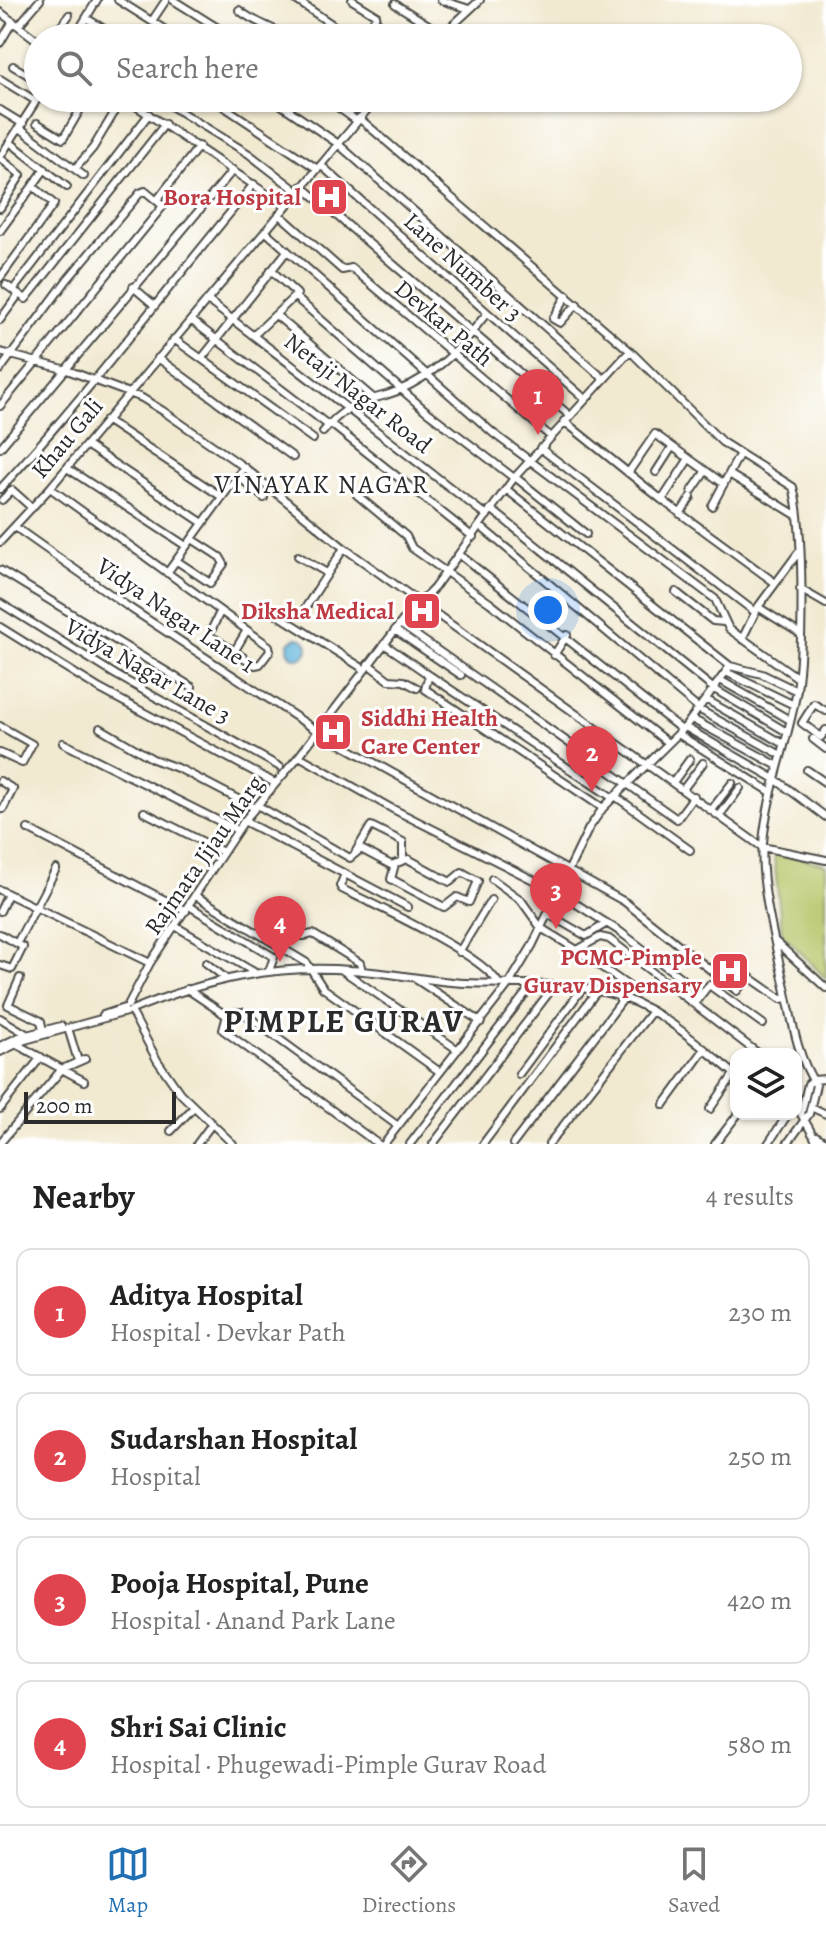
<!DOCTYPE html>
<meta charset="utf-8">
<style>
body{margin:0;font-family:Alegreya,serif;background:#f6f6f6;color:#222}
.controls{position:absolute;right:24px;bottom:24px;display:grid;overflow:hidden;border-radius:16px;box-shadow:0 2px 6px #0004}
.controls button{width:72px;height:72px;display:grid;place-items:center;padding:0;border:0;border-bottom:2px solid #e0e0e0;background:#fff;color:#222;font:40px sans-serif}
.scale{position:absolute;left:24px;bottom:20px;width:152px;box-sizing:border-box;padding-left:8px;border:4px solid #2b2b2b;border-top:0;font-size:22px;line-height:28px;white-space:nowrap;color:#2b2b2b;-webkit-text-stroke:6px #fff;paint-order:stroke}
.you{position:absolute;left:548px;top:610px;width:28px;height:28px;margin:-20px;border:6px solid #fff;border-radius:50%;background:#1a73e8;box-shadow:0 0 0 12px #1a73e833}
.badge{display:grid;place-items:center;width:52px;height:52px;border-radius:50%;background:#1f6fb2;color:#fff;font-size:26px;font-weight:700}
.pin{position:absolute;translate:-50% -66px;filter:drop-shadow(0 2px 4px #0008)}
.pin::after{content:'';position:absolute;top:42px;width:28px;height:24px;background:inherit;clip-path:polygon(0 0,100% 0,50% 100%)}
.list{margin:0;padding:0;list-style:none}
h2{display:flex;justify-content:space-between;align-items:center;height:104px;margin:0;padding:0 32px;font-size:34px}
h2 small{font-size:26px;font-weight:400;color:#767676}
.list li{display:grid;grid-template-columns:52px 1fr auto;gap:24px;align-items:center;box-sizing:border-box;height:128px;margin:0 16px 16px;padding:0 16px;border:2px solid #e0e0e0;border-radius:16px}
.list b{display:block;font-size:30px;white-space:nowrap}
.list p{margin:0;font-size:26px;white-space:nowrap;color:#767676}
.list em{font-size:26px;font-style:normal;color:#767676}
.icon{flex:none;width:44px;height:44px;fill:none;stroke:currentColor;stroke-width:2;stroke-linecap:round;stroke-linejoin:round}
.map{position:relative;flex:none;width:826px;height:1144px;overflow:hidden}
.search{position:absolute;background:#fff;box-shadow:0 2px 6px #0004;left:24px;right:24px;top:24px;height:88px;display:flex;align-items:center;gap:20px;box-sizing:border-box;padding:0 28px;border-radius:44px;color:#767676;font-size:30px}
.sheet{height:680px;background:#fff}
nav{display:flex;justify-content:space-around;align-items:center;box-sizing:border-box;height:112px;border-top:2px solid #e0e0e0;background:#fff;font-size:22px;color:#767676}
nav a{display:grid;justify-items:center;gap:4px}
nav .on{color:#1f6fb2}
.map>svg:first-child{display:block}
.green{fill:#b6c568;stroke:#70784a;stroke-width:2}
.water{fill:#5fb4dc;stroke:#457084;stroke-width:2}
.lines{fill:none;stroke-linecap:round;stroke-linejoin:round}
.minor-casing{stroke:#494844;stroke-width:10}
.minor{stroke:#fff;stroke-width:6}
.labels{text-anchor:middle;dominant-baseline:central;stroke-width:6;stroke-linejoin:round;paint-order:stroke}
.health-label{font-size:24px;font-weight:bold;fill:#be3a42;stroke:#fff;text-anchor:end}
.street-label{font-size:24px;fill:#2b2b2b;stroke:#fff}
.neighbourhood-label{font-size:26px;letter-spacing:2px;fill:#2b2b2b;stroke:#fff}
.district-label{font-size:32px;font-weight:bold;letter-spacing:2px;fill:#2b2b2b;stroke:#fff}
</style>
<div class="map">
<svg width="826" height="1144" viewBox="0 0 826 1144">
<rect width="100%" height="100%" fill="#fff"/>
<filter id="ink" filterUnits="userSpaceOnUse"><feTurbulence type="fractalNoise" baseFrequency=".0125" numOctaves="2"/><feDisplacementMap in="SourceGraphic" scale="16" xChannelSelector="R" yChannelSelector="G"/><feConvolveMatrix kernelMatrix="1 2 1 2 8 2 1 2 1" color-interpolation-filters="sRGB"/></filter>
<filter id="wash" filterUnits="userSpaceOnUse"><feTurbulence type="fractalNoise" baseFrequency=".006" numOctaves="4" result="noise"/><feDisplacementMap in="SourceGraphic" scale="32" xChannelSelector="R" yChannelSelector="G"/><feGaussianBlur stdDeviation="1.8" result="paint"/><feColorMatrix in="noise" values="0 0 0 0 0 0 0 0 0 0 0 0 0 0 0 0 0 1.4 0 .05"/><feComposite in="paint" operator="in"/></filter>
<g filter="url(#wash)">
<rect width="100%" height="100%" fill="#f1e9d0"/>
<path class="green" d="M778,853l48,11v115l-44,-46 -8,-75z"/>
<path class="water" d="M288 648a10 10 0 1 1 20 0a10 10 0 1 1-20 0Z"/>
</g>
<g filter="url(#ink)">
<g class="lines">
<defs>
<path id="minor" d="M118,0l60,38
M173,0l61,38
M296,0l56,38
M352,0l24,15 -2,5 27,18
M441,0l28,9
M395,4l48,30
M239,10c15,13 33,16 50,28
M0,12l38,29
M86,18l33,20
M152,21l14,-21
M18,26l22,-26
M53,38l16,-23
M74,38l23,-38
M439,38l41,-38
M0,43l13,-22
M13,66l25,15
M0,79l36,22
M124,98l161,108
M158,98l91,56 48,37
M211,98l105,70 7,-1 262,232
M271,98l66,45 267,236
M325,98l32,23
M0,110l23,14
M359,118l271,233 92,91 71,45c11,39 11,173 2,213 -9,48 -28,94 -32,143 -4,39 13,105 22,144 7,33 12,70 31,98l-7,29 -22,30
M37,123l26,16 24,-41
M20,128l64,48
M11,143l56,44
M0,157l38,-59
M0,158l21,17 -21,33
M75,169l18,-21 30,-50
M302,186l267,229
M157,200l42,-54
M279,214l63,56 10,-2 198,168
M0,231l45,-62
M265,231l228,202 222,166 14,30 69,49
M0,278l54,-74 -21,-18
M6,285l20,14 139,-175
M133,287l20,17
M13,290l136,-176
M567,295l-14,24 7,4 17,-19
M295,297l130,113 89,68
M207,300l280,216
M277,316l95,81
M0,320l19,-26
M191,320l137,105
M471,333l16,-20
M255,334l42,-40 -26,-24
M174,339l139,100
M0,352l67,18 75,28 21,13 81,56 100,81 418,299 64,13
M158,358l135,99
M202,358l85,-107
M0,370l67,-90 73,-87 5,-2 18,15 -163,200
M106,420l116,77
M564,421l98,79 112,82
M331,424l142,113
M323,432c17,-23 37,-30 63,-37 33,-10 65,-36 85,-61
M86,445l117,78
M0,448l233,-278
M540,448l215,164
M67,468l119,78
M656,472l16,-25
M628,473l27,-39 69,50
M729,474l67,41
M238,476l26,22
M515,477l71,57
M50,488l219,158 1,5 -10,13 -5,1 -46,-30 11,-23
M0,489c90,-97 169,-204 254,-305
M506,489l224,177 32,8 35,17
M692,491l13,-19
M357,495l49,41 6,12 78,55 178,140
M2,500l10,-10 20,18
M662,500l26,-40
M712,506l27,-51
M491,509l223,180 73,43
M680,514l11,-17
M480,526l220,184 81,45
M15,527l112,79 192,126 306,170 112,89 11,-15 33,23 6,-1
M0,542l50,-54 327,-390
M460,555l222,175
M298,556l29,17
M177,561l33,22 14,-19 -4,-7 -28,-18
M0,570l192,117
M167,573l77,-106
M800,589l26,15
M676,592l37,29 11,1
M0,603l116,72 164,92
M758,607l41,26
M267,608l97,61
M304,610l40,-62
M400,624l277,195 17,-23
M0,627l100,62 175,94
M395,630l66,45
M742,639l16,-32 40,-54
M384,644l45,31 -4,14 178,119
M234,652l13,-22
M554,655l13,-20
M368,664l21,16 15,1 13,7
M726,672l68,33
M429,675l184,123
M720,680l70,40
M707,700l77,44
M826,711l-12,-7 -12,19 19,14 5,-7
M692,719l86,47
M0,726l32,18 -10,19 -22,-10
M685,727l90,52 51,38
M100,728l53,31 27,10 75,39
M678,734l93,58
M813,739l13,10
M63,743l174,87
M299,756l92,52 168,85 60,38 82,62
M807,770l19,13
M0,781l13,8 -10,20h-3
M674,781l16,-22
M684,788l19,-25
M615,796l75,54
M257,805l93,53 11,-9 30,16 17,-6 42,23 12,-10 16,9 -9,21 -12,-5 -13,10 -53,-28 4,-15
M712,809l20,-26
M144,812l79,40
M720,815l20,-27
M244,821l164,86
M28,829l158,82
M356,851l15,-25 32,16v18
M345,874l-5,12 2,3c33,16 143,67 157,95
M492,879l29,21 20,28 36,22 23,-13 9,2 150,115
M0,890l150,73
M196,896l111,67 16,25 117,84
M189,906l85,51 -5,14
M0,911l8,-17
M548,914l38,22 21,-13
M175,926l79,46
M0,934l23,13 -11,22 -12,-4
M303,936l10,-2 47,29 2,8
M18,941l38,-72
M776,942l50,46
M577,950l60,42
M459,952l32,-52
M206,963l18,14
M342,970l116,80
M20,978l-12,27 33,16 2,10
M417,980l64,42
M187,989l37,25 18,-2 156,114
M694,1004l15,-19 54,39
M128,1005l22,-42 94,-142 55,-65 104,-136 31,-32 80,-110 116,-127
M132,1010c70,-29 141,-46 218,-40 39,2 76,11 115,13 54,2 110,-3 162,16 41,16 75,49 109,76
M131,1011l26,49 23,33 53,51
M103,1015l21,-7
M227,1015l-4,15 155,114
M0,1018l28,17
M68,1028l10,33
M14,1043l70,38
M0,1046l19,-9 42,-11
M0,1052l25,-12 101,-28
M519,1074l63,-85
M813,1080l-5,4 -7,30 17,30
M813,1080l13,-1
M664,1105l40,-55
M811,1107l15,7
M0,1109l41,-52
M710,1109l24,-35
M171,1131l22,-23
M816,1136l10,6
M0,1143l62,-74 23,-10
M197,1144l14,-19
M384,1144l125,-160 23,-38 57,-118 14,-20 82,-81 45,-61
M410,1144l122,-159
M433,1144l122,-159
M483,1144l114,-153
M513,1144l111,-146
M549,1144l103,-133
M715,1144l23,-30
M768,1144l20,-30"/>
</defs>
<use href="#minor" class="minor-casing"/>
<use href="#minor" class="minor"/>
</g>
</g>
<defs>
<symbol id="hospital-square" viewBox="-11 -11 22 22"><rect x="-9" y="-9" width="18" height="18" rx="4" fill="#e0444e" stroke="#fff"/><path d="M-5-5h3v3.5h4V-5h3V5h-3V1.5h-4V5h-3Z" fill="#fff"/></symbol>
</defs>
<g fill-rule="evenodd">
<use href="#hospital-square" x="307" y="175" width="44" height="44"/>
<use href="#hospital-square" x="400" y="589" width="44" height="44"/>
<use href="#hospital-square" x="311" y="710" width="44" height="44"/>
<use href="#hospital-square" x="708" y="949" width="44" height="44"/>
</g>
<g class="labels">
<g class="health-label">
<text x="301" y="197">Bora Hospital</text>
<text x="394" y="611">Diksha Medical</text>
<text x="361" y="718" text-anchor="start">Siddhi Health<tspan x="361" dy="28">Care Center</tspan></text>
<text x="702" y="957">PCMC-Pimple<tspan x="702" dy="28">Gurav Dispensary</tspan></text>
</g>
<g class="street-label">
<text transform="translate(463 267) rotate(42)">Lane Number 3</text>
<text transform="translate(444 323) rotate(40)">Devkar Path</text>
<text transform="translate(358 393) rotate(38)">Netaji Nagar Road</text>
<text transform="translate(67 438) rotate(-50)">Khau Gali</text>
<text transform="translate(176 615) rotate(34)">Vidya Nagar Lane 1</text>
<text transform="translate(148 671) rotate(30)">Vidya Nagar Lane 3</text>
<text transform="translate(204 855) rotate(-55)">Rajmata Jijau Marg</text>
</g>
<g class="neighbourhood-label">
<text x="322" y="484">VINAYAK NAGAR</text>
</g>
<g class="district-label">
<text x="344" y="1021">PIMPLE GURAV</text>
</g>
</g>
</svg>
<div class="controls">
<button><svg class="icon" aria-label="layers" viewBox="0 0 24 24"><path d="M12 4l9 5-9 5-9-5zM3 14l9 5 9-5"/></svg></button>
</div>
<div class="scale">200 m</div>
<div class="you"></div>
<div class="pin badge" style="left:538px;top:435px;background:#e0444e">1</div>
<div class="pin badge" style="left:592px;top:792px;background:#e0444e">2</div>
<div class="pin badge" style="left:556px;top:929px;background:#e0444e">3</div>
<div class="pin badge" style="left:280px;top:962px;background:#e0444e">4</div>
<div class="search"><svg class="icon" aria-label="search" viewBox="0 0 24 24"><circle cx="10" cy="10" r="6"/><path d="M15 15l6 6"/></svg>Search here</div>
</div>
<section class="sheet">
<h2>Nearby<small>4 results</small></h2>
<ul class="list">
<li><span class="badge" style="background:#e0444e">1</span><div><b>Aditya Hospital</b><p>Hospital · Devkar Path</p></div><em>230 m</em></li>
<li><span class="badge" style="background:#e0444e">2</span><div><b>Sudarshan Hospital</b><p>Hospital</p></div><em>250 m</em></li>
<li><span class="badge" style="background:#e0444e">3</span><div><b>Pooja Hospital, Pune</b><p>Hospital · Anand Park Lane</p></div><em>420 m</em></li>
<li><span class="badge" style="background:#e0444e">4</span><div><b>Shri Sai Clinic</b><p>Hospital · Phugewadi-Pimple Gurav Road</p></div><em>580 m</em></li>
</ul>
</section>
<nav>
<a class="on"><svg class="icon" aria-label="map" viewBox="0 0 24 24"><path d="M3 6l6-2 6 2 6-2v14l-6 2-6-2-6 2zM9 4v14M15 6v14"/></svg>Map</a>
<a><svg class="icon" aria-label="directions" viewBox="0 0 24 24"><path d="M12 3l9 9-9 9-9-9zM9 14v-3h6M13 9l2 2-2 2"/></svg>Directions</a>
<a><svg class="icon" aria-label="saved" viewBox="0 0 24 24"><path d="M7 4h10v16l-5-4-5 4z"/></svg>Saved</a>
</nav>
